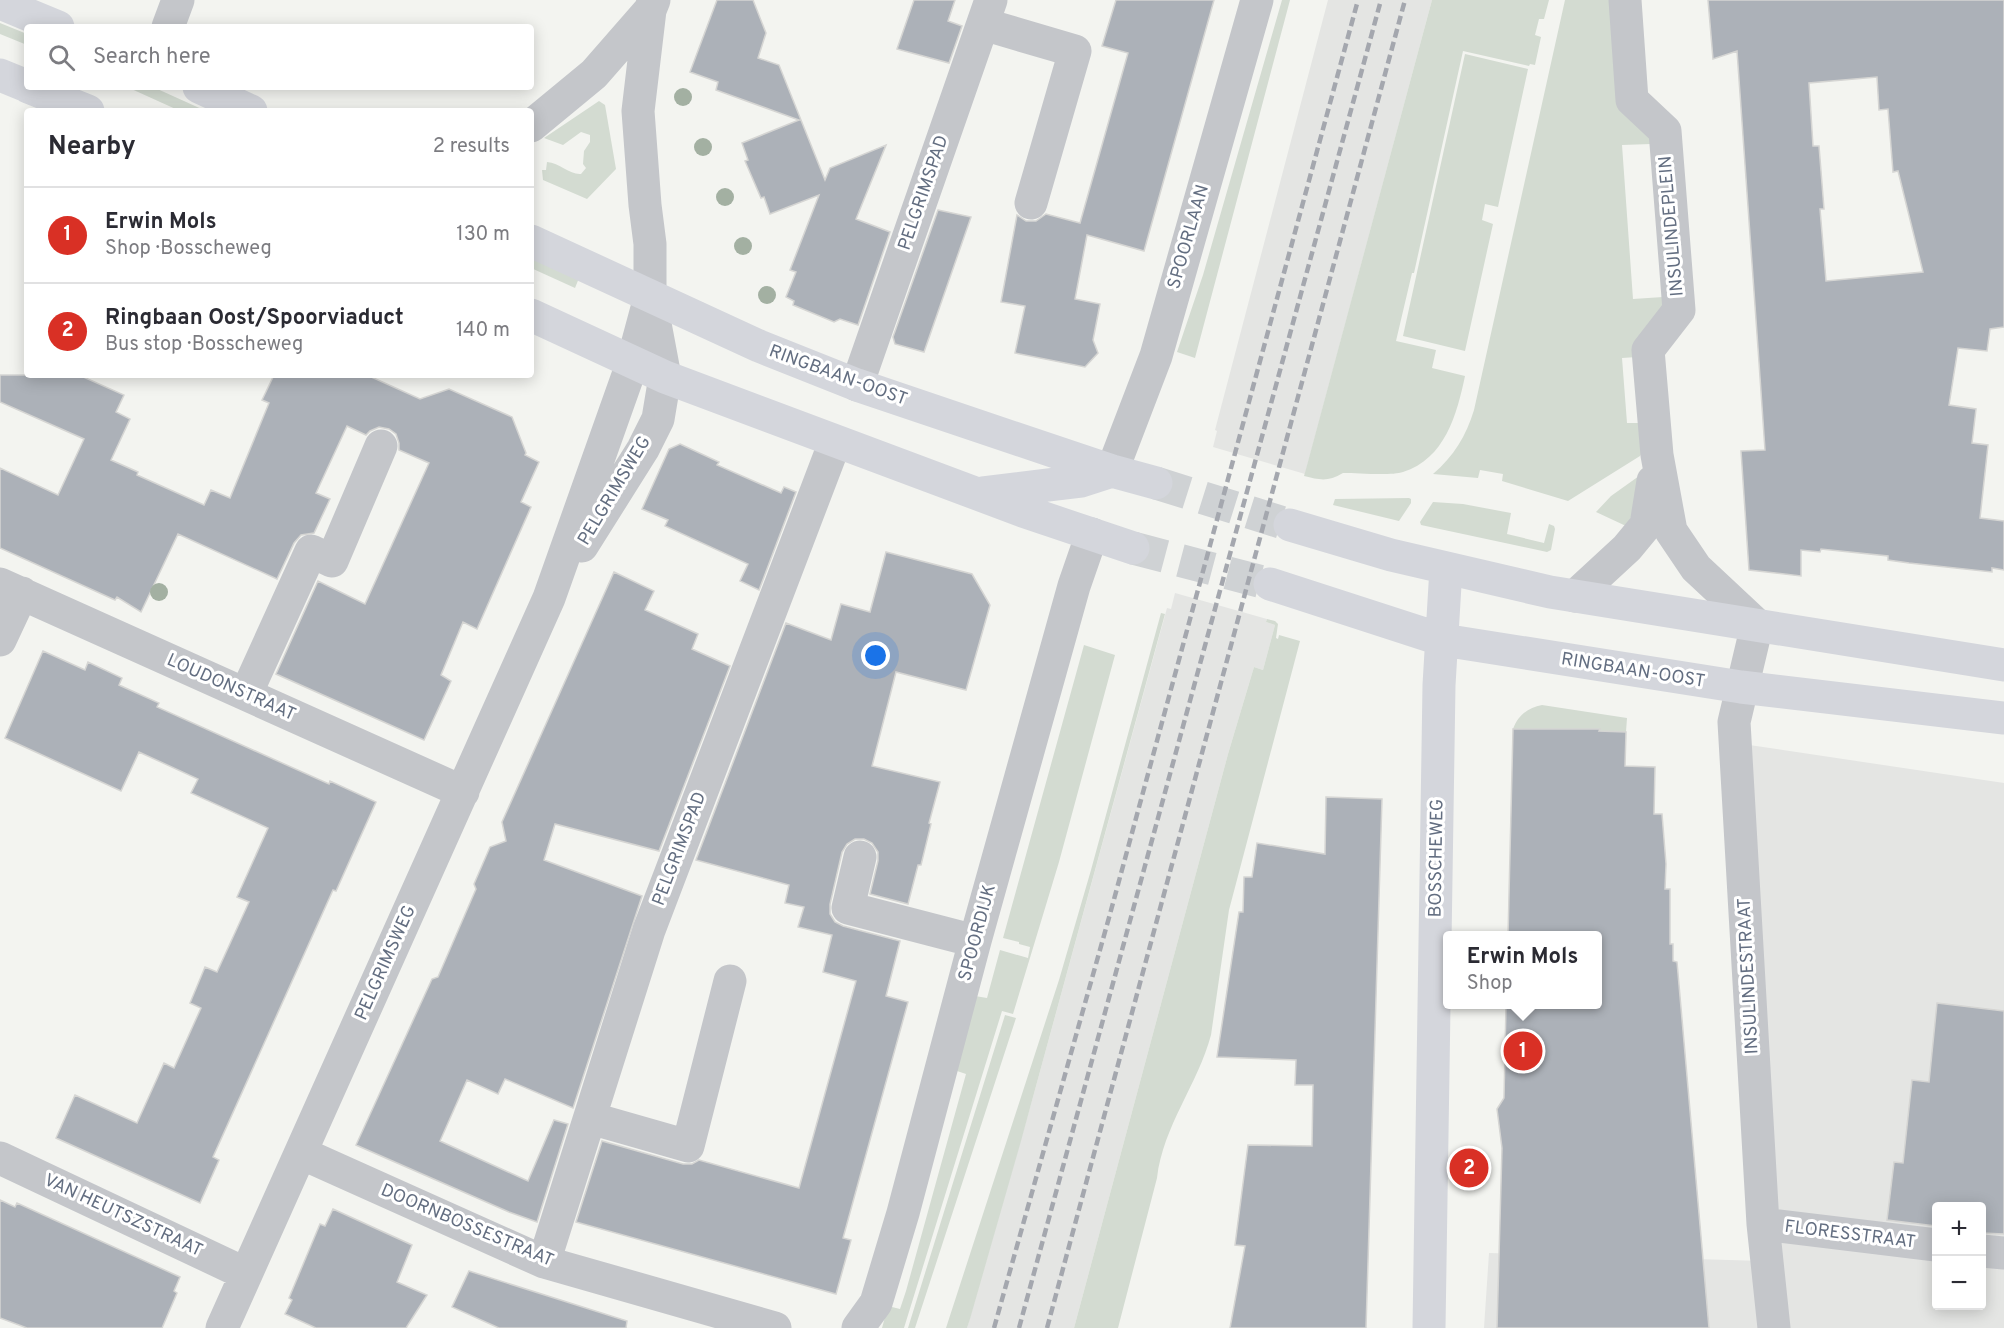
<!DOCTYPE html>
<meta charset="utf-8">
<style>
body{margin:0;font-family:Overpass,sans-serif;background:#f2f2f3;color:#2b2b33}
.controls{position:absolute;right:18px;bottom:18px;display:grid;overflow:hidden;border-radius:6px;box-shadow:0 3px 15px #0003}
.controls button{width:54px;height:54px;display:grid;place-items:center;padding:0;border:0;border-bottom:2px solid #e1e1e2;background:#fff;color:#2b2b33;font:30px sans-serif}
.you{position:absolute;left:876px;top:656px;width:21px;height:21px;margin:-15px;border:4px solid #fff;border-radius:50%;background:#1a73e8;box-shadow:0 0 0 9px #1a73e833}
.badge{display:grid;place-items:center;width:39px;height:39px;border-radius:50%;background:#d93025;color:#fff;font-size:20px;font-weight:700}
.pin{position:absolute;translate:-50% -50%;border:3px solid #fff;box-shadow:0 2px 6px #0006}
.popup{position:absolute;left:1443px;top:931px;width:159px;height:78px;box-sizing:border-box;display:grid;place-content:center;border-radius:6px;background:#fff;filter:drop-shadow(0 2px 4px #0005);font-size:20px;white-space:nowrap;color:#7c7c81}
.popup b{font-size:22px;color:#2b2b33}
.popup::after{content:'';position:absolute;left:50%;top:100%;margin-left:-12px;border:12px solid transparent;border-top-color:#fff}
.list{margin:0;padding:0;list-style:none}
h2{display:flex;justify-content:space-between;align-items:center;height:78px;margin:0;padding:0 24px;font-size:26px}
h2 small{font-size:20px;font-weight:400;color:#7c7c81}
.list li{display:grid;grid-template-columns:39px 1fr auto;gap:18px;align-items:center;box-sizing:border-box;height:96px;padding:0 24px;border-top:2px solid #e1e1e2}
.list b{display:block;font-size:22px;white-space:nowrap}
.list p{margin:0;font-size:20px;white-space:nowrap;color:#7c7c81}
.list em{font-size:20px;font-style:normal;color:#7c7c81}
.icon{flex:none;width:33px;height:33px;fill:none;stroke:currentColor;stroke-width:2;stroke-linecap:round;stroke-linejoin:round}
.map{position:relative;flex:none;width:2004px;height:1328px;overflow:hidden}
.search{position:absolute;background:#fff;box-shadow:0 3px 15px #0003;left:24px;top:24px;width:510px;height:66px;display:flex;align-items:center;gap:15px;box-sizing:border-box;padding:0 21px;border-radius:6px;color:#7c7c81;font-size:22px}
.panel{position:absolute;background:#fff;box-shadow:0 3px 15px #0003;left:24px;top:108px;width:510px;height:270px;border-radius:6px}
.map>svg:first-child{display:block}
.built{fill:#e4e5e3;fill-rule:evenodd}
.green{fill:#d3dbd1}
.building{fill:#acb1b8;stroke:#d5d5d3;stroke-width:1.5;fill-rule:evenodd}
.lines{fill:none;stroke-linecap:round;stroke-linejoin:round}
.major-tunnel{stroke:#cfd2d4;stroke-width:33;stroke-dasharray:33 16;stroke-linecap:butt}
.minor{stroke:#c4c6ca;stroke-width:33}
.major{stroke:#d4d6dc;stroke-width:33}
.rail{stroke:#a4a7ae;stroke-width:4.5;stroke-dasharray:9 4.5;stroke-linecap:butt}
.tree{fill:#a3b0a2}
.labels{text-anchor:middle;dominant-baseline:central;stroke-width:6;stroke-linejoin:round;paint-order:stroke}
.street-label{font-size:18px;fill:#636e81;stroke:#fff}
</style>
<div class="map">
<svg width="2004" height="1328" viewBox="0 0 2004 1328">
<rect width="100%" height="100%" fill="#f3f4f0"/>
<path class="built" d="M1328,0h104l-127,474 -92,-27 4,-16 -2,-1z
M1175,593l92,26 -1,3 9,3 -12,45 -9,-3 -26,87 -154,574h-107l66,-231 134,-489 4,1z
M1729,742l275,41v545h-520l5,-75 274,8zM1936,1206h46v100h-46z"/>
<path class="green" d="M1282,0h8l-95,358 -18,-6 26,-77z
M1432,0h117l-5,19h-5l-4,16 6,2 -6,28 -5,-1 -1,2 -66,-15 -49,222h-2l-16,68 40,9 -4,18 33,8c-8,38 -20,83 -62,96 -12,4 -45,1 -60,1 -15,9 -23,7 -39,3l2,-7z
M1565,0h46l8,109 31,29 1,6 -29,1 11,154 30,-2v10l-26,50 -15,1 5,65h14l2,28 -3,5 -72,45 -66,-20 1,-7 -23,-4 -2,8 -45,-4c21,-18 33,-38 41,-64z
M0,23l27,11v11l-27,-11z
M1465,54l63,15 -30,138 -13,-3 -3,16 11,4 -28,127 -62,-15z
M127,87h26l53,24h-26z
M599,101l6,4 11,64 -29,30 -44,-19 -1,-10h4l1,-8c13,1 23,13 34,12l5,-6 -3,-4 1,-13 6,-9v-7l-9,-3 -18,13 -19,-7z
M531,257l48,21 -4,10 -44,-20z
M1639,476l5,19 -18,31 -30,-14 15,-16z
M1409,498l2,1v4l-12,18 -66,-16 2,-6z
M1433,502l30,2 48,9 -4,21 37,9 5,-19 5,2 1,3 -4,21 -4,2 -126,-27 -1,-3z
M1161,613l4,1 -144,527 -51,178 -3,9h-21l113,-348 32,-110z
M1267,619l8,2 3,3 -2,14 2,1 1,-4 21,6 -71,269 -18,125c-13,49 -48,91 -54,143l-39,150h-44l154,-574 26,-87 9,3 12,-45 -9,-3z
M1084,645l31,10 -56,207 -46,152 -11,-3 -98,317h-22l6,-22 12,3 6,-18 60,-217 -12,-4 21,-74 12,2 13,-48 28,8 2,-11 -11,-3v-2l-16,-4z
M1542,705l85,13 -1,14 -27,-1v-2h-86c5,-14 15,-21 29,-24z
M1005,1015l11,3 -101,310h-7z"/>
<path class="building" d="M717,0h36l13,33 -8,25 21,7 46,115 5,-12 56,-23 -30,74 34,13 -32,93 -18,-6 -6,3 -41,-17 1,-4 -8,-4 10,-25 -6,-2 29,-75 -49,19 -6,-17 -3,1 -16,-37 3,-1 -6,-17 57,-23 -83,-30 2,-8 -28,-10z
M914,0h41l-7,21 14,5 -13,37 -52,-14z
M1116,0h98l-70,251 -57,-16 -12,64 25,5 -7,36 5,13 -13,14 -70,-14 10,-47 -24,-4 16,-87 9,6h10l10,-7 34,9 48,-170 -26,-7z
M1708,0h296v327l-14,2 -3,22 -29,-3 -9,57 27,4 -4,34 16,2 -8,73 24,3v49l-12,-2v4l-83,-9 -21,-3v-4l-67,-7 -1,3 -19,-2v26l-52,-6 -8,-119 24,-1 -7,-102 -21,-297 -24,8zM1877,77l2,33 9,-1 5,63 5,-1 25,101 -97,9 -6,-72h4l-5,-63h-6l-4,-63z
M938,210l33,7 -47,135 -29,-8 -2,-7z
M0,375h79l45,20 -8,17 14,7 -19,41 27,12 -1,3 67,30 7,-15 19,8 39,-95 -7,-3 12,-25h93l53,24 29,-10 63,28 14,36 -1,2 14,7 -18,40 10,5 -54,122 -14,-7 -22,53 10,6 -27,59 -148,-66 42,-93 47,23 64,-141 -30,-13v-7l-3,-9 -7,-5 -10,-2 -9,4 -4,4 -19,-9 -31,67 14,6 -16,34 -13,2 -7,8 -17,36 -99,-45 -37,78 -24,-15 -2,3 -115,-52v-80l58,27 26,-56 -84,-37z
M680,444l39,18 -2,3 64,28 3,-6 12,5 -37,98 -19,-9 8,-17 -83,-38 3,-6 -26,-11 27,-60z
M886,552l86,22 18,31 -24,85 -70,-18 -24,94 68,16 -11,41 2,1 -10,41h-3l-10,39 -38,-10 8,-33v-9l-6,-9 -8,-4h-9l-8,5 -5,8 -12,52v10l5,8 8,4 57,15 -14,55 22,6 -65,236 8,2 -15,54 -260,-72 26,-81 81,23h9l7,-4 100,28 57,-207 -33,-9 9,-37 -34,-8 6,-20 -19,-4 4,-18 -93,-25 90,-237 45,17 10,-36 29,8z
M614,572l40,19 -9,19 53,24 -6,15 38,17 -71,185 -104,-27 -11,36 98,36 -69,212 -68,-29 -7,15 -31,-14 -27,61 88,40 26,-61 14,4 -31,98 -28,-10 -153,-67 76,-166 6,-2 38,-88 -2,-5 16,-37 16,-6 -4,-19z
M43,651l42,19 3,-8 34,16 -3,7 40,18 -2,4 172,77 1,-3 46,21 -40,89 -3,-1 -120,267 6,3 -19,43 -144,-65 19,-43 62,28 27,-60 10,5 27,-60 -11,-5 15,-36 12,5 32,-70 -12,-5 31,-69 -77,-35 7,-14 -59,-27 -18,39 -116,-53z
M1513,729h87l-1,2 27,1 -1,34 30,1 -1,47h8l4,50 -1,25h5v55h3v17l4,1 32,366h-212l5,-180 -5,-39 7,-11 2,-93h92v-69h-90z
M1326,797l56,2 -16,529h-136l15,-82 -10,-1 13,-100 64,1 1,-61h-18l1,-25 -79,-3 22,-145h4l1,-35h8l5,-34 68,11z
M1937,1003l67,8v223l-22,-1v-27h-46v20l-49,-6 7,-58 9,1 9,-83 17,2z
M0,1200l15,7 2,-4 163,74 -6,14 3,2 -15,35h-135l-27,-10z
M333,1209l79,36 -15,37 30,13 -21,33h-90l-31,-14 7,-14 -3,-2 31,-74 5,2z
M469,1271l158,50 -1,7h-127l-47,-21z"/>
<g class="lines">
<path class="major-tunnel" d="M1156,483l134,42
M1133,548l137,36"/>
<path class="minor" d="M1625,0l7,100 33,31 14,179 -31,40 9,105 14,76 25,37 61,57 -23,97 29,502 11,104
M983,24l92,27 -44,152
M168,27l10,-27
M531,126l63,-52 56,-64
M857,385l134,-385
M1112,471l44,-115 101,-356
M582,546l61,-97 15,-30 7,-42 -15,-80v-53l-5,-39 -7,-94 12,-101 4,-10
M0,584l463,208
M1575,596l52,-48 19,-23 7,-44
M0,640l22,-47
M246,694l65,-143 21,10 49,-115
M860,857l-12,51 127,33
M590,1118l98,28 42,-165
M301,1153l243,109 231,66
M0,1158l246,116
M1763,1224l173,21
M1982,1251l22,2
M544,1262l105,-332 186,-488
M222,1328l327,-730 83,-234 18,-67
M858,1328l18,-25 27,-90 72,-272 99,-355 18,-52"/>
<path class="major" d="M0,3l58,24
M0,75l27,11
M28,87l60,24
M199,87l52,24
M531,241l228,105 98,39 255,86 44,12
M531,315l134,62 358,134 110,37
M983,493l98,-12 31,-10
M1290,525l101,30 159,37 454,73
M1270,584l173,56 298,47 263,31
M1429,1328l10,-643 7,-117"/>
<path class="rail" d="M994,1328l116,-414 248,-914
M1019,1328l362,-1328
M1047,1328l358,-1328"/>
</g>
<g class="tree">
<circle cx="683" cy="97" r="9"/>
<circle cx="703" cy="147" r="9"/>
<circle cx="725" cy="197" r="9"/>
<circle cx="743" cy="246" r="9"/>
<circle cx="767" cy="295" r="9"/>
<circle cx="159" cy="592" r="9"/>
</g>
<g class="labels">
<g class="street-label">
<text transform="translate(924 193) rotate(-71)">PELGRIMSPAD</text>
<text transform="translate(1672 226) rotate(-95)">INSULINDEPLEIN</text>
<text transform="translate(1189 237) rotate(-74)">SPOORLAAN</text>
<text transform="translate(838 376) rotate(20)">RINGBAAN-OOST</text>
<text transform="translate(615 491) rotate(-59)">PELGRIMSWEG</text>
<text transform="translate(1633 671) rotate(9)">RINGBAAN-OOST</text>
<text transform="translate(231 688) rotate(24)">LOUDONSTRAAT</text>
<text transform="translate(680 849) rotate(-69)">PELGRIMSPAD</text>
<text transform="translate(1437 858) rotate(-89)">BOSSCHEWEG</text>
<text transform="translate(978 933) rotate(-75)">SPOORDIJK</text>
<text transform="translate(386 963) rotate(-66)">PELGRIMSWEG</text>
<text transform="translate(1749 976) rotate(-93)">INSULINDESTRAAT</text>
<text transform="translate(123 1216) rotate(25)">VAN HEUTSZSTRAAT</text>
<text transform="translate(467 1226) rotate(23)">DOORNBOSSESTRAAT</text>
<text transform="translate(1850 1235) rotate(7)">FLORESSTRAAT</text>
</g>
</g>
</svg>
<div class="controls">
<button>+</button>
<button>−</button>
</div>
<div class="you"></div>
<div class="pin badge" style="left:1523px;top:1051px">1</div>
<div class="popup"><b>Erwin Mols</b>Shop</div>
<div class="pin badge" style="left:1469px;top:1168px">2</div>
<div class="search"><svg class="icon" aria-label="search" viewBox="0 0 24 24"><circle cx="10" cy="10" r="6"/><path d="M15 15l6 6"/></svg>Search here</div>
<section class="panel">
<h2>Nearby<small>2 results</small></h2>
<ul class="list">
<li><span class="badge">1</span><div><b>Erwin Mols</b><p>Shop · Bosscheweg</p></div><em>130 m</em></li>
<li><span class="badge">2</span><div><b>Ringbaan Oost/Spoorviaduct</b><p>Bus stop · Bosscheweg</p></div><em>140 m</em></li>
</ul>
</section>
</div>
